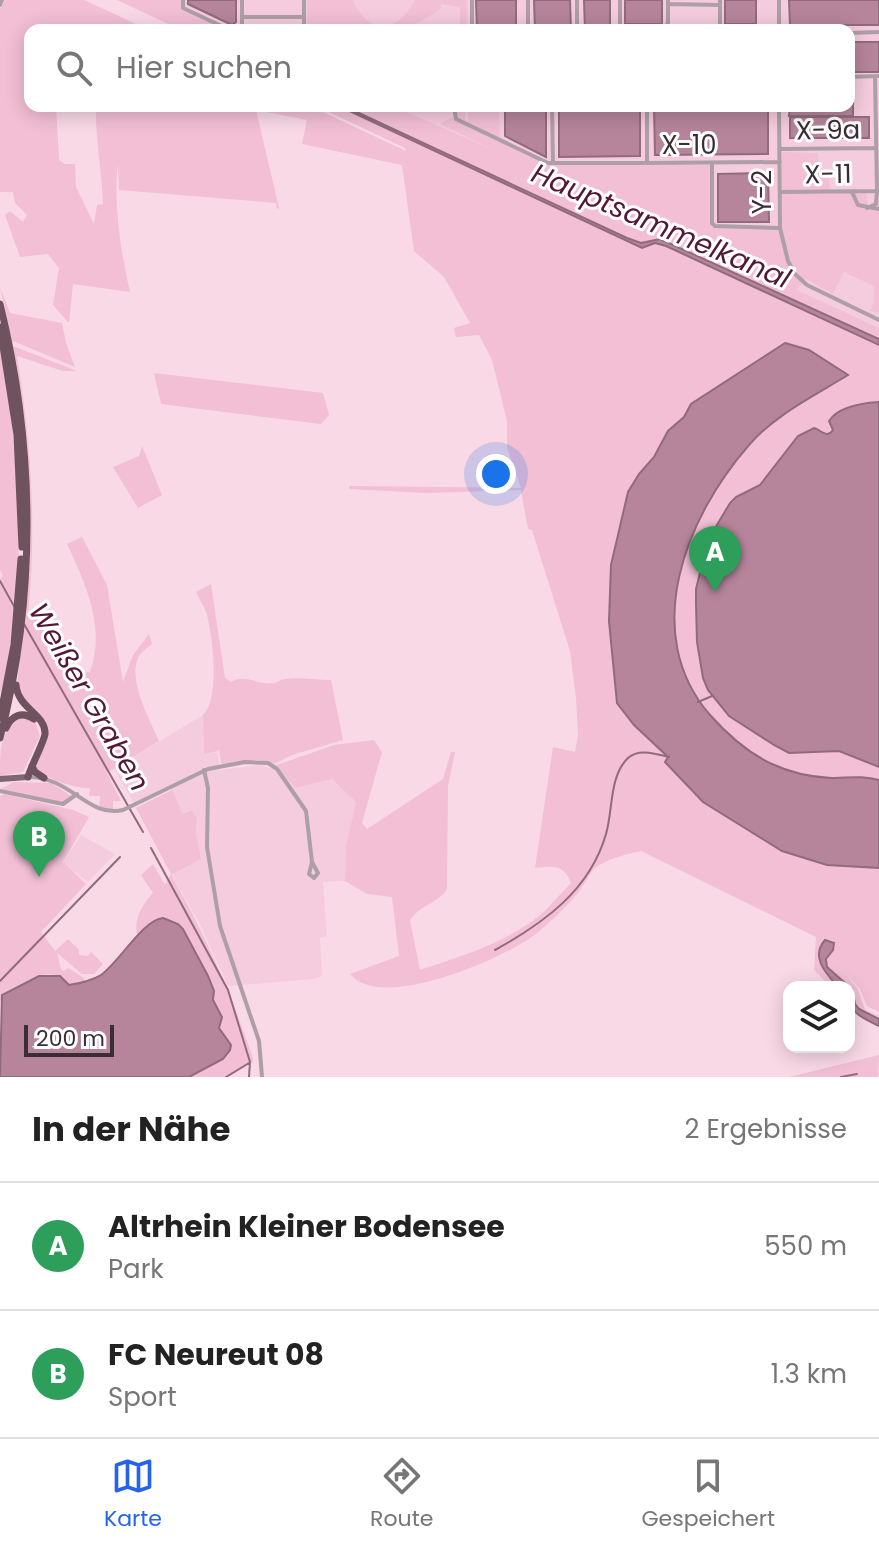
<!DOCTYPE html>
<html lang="de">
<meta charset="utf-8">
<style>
body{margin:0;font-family:Poppins,sans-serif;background:#f2f2f2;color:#222}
.controls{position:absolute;right:24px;bottom:24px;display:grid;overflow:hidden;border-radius:16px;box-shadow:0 4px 20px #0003}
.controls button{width:72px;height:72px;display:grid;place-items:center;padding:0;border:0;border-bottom:2px solid #e0e0e0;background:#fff;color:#222;font:40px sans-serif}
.scale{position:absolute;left:24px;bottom:20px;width:90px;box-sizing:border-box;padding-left:8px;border:4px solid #3b2e33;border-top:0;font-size:22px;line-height:28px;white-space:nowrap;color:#3b2e33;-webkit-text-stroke:6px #fff;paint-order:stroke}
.you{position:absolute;left:496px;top:474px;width:28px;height:28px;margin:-20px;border:6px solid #fff;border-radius:50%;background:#1a73e8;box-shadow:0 0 0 12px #1a73e833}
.badge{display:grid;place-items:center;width:52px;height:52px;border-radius:50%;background:#2563eb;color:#fff;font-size:26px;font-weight:700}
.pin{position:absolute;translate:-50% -66px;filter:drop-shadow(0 2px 4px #0008)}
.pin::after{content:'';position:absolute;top:42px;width:28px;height:24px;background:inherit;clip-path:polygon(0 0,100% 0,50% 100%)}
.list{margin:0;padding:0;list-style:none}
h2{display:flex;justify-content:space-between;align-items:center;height:104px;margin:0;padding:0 32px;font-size:34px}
h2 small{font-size:26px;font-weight:400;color:#767676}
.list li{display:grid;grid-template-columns:52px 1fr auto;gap:24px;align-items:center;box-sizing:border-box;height:128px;padding:0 32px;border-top:2px solid #e0e0e0}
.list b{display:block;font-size:30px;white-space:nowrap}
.list p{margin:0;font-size:26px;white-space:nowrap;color:#767676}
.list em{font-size:26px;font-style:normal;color:#767676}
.icon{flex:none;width:44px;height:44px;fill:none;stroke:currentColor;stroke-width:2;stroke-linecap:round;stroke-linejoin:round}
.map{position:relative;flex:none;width:879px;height:1077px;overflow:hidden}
.search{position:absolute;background:#fff;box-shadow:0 4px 20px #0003;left:24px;right:24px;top:24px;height:88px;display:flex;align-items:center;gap:20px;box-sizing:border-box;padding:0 28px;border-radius:16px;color:#767676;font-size:30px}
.sheet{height:360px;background:#fff}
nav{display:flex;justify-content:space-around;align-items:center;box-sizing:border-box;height:112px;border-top:2px solid #e0e0e0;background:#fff;font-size:22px;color:#767676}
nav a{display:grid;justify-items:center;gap:4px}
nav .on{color:#2563eb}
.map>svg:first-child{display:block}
.built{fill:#f5ccdd}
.green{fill:#f2bfd5}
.water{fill:#b6859b;stroke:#916b7c;stroke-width:2}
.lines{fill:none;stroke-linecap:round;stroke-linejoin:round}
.stream{stroke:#916b7c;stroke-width:2}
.minor{stroke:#ad9fa5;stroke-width:4}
.major{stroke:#7f6671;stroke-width:6}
.highway{stroke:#6e525e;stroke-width:7}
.labels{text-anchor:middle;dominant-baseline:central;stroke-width:6;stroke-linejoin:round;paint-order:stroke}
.street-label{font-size:26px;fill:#3b2e33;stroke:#fff}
.water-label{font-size:28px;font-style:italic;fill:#531737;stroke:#fff}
</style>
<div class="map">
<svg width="879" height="1077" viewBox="0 0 879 1077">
<rect width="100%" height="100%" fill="#fad9e7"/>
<path class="built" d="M181,0h698v328l-486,-222h456v-76h-623l-45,-21z
M203,715l1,39 13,-2 3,18 41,-5 9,3 4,-2 22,22 36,-9 24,23 -10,43 -1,36 -22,1 4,54 -7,2 2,38 -8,3 -86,7 -28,-62 -29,-50 30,-15 -5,-26 1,-18 -14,-1 -14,-29 -35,18 -20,-34z
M81,835l34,19 -27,28 -25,-19z"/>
<path class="green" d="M5,0h79l65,30h-119v76h26l3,54 6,4h10l1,23 18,37 3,-19 6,-1c-1,-33 -8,-65 -7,-98h27v5l1,-5h186l96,45 -1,-3 -89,-42h23l302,141 20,-4 218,102v667l-12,-6 -7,-17 -16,-17 14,17 7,21 14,6v3l-20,-10 -4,-5 -3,-15 -25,-22 1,-13 -3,-14 -4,4 -3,16 20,27h-7l-17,-17 2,-33 -175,-86c-14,3 -34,8 -46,17 -7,7 -11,18 -18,26 -12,14 -29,31 -44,42 -33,24 -152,76 -183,38l49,-18 -7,-59 -25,-3 -22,-13 1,-36 10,-43 -24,-23 -36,9 -22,-22 60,-21 40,-5 8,12 -20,71 5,6 76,-50 8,-27h4l-7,34 -1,103c-8,14 -30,17 -37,32l10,49c41,-14 86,-27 120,-55 11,-9 20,-21 31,-32 -7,-19 -18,-17 -36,-15l18,-121 22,5 3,-17 -2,-37 -6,-47 -38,-121 -4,-1 -7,-39 -94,3 -78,-4v-3l172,2 -14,-40v-27l-15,-61 -13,-25 -23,2 -2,-9 16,-5 -26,-46 -30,-26 -12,-86 -100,-21 5,-24 -51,-10 23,98 -2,1 -1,-6 -157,-13 -1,-26c-5,41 3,88 12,128l-57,-8 -4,39 -16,-18 6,-37 -11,-14 -28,3 -15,-42 5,-4 13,11 4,-7 -12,-12 -2,-11h-13v-183z
M117,0h64l1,9 44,21h-45z
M307,0h46c16,37 45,33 62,0h52v30h-7v-23l-19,-3 -1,6 -35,20h-98z
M344,106h49l105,46 -58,-28 12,-7 5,1 1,-12h7v13l3,3 1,-16h30l1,35 48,24h162l2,62 69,1 1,-76 36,1 1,23 10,1 1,16h36l2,13 11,-5v112l-9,-2 4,-9v-16l-30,-14 -11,22 -27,-15 -9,11 82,38v11l-219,-100 -19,4 -14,-5z
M0,287l10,26 52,10 4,20 9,24 -62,-26v5l64,25h-14l-46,-15c14,86 20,171 11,259l19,3 2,9 -6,11 9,19 11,-4 9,20 18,-1c16,-45 -4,-87 -23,-128l15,-7 25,48 16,97 10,-27 16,-21 3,10c-3,3 -7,5 -10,8 -19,21 8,68 17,89l-52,32 14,28h-8v8h-14l1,-13h-11l1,-8c-16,1 -49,-11 -57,-23l13,-35 -19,-23 -10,-22 11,-110 -17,-237z
M0,339c16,98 26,196 12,294 -3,19 -4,42 -12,60v-114l3,-3 -3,-6z
M154,373l169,20 6,22 -8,9 -160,-20z
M142,446l20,49 -24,13 -25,-41 26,-11z
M211,584l14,94 6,4c15,-9 27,4 43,1 4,-1 7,-4 11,-4 15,-2 31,1 46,1l12,60 -51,15 -18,9 -16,-4 -35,4 -2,-1 -2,-15 -1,3 -14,3 -1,-39c17,-16 10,-77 4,-100 -2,-8 -8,-16 -11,-23z
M22,715l13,6 5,15 -17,36 -23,4c0,-29 0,-42 22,-61z
M14,782l37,1 22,14 -9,6 -64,-14z
M172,790l11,24 9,-4 3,6 2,-1 -1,18 5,26 -30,16c34,58 59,117 81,180l1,7 -25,15h-39l34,-18 8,-11 -12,-20 3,-11 -9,-17 1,-9 -6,-15 -19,-35 -42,-17 -9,13c-6,-16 4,-32 15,-44l-12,-18 12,-11 12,21 6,-11 -35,-66z
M5,794l68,16 16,7 -26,45 23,22 -45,48 14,19 13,-12 11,11v5l9,1 3,-4 12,12 -9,10h-12l-25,-21 4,16 3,2 4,-3 16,10 1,3 -16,4c-21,-25 -42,0 -65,8l-4,9v-206z
M879,1055l-1,22h-89z"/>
<path class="water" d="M188,0h48v22l-4,3 -44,-21z
M476,0h40v30h-39z
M534,0h36l1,30h-36z
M584,0h26v30h-25z
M625,0h37v24h-37z
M725,0h31v24h-31z
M789,0h90v25h-89z
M849,42h30v30h-30z
M849,88h4v28h-64l1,-10h59z
M339,106h5l283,132 14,5 19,-4 219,100v6l-213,-99 -11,-3 -13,5z
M505,106h41v51l-41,-21z
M559,106h81v50l-81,1z
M654,106h114v48l-113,1z
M790,117h79v21h-79z
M768,173l1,49h-51v-48z
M785,343l24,7 39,25c-34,21 -72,39 -99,70 -63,72 -110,188 -39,270 17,19 38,38 62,49 17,8 39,13 59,14 17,0 31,-3 48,2v88l-52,-3 -45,-14 -79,-49 -38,-40 3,-5 -34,-32 -17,-22 -8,-82 2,-56 17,-73 11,-18 15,-17 14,-26 16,-14 7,-13z
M879,402v365l-40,-16 -50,2 -15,-8 -45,-29 -21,-26 -5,-12 -6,-36 -1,-38v-15l12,-49 22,-37 6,-6 24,-12 38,-49 16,-8c7,2 13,11 19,2l-4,-9c9,-14 34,-18 50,-19z
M163,918l15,6 5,5 25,47 6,15 -1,9 9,17 -3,11 12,17 -1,5 -7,9 -34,18h-189l2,-82 37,-19h21l9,9c11,-2 22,-4 32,-10 19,-14 42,-55 62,-57z
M825,940l9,3 -1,7 -7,9 1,8 25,22 3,15 4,5 20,10v7c-22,-11 -30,-12 -30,-39h-11c-12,-14 -28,-30 -13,-47z"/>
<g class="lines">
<path class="stream" d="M0,581l15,27
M24,624l119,208
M698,702l14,-6
M151,848l77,142 22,72 -1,15
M495,950c49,-27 95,-60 111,-116 7,-23 3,-58 22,-76 11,-10 28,-4 41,-1
M0,981l120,-124
M226,1077l23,-14
M841,1077l16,-3"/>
<path class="minor" d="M183,0v8l47,22
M304,0v30
M472,0v30
M528,0v30
M577,0v30
M620,0v28
M720,0v30
M668,4l52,1
M0,5l2,-5
M242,17h62
M620,28l45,-1 3,-4v-23
M242,30v-30
M779,30v-30
M849,33l30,-1
M849,77l30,-1
M454,106l2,13 92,44h96
M552,106l1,57
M647,106v57l133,-1
M779,106l1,122 8,33 7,13 12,11 72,35
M780,149l96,-1
M712,163v60l3,3 65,2
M780,192l97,-1
M852,192l6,13 21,4
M867,208l9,-4 1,-13 -2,-115
M204,770l4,18 -1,59 13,79 39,115 3,36
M28,777c44,0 59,41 95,33l85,-41 37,-7 23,1 9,6 29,42 6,51 6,11 -4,5 -5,-4 3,-12
M0,791l63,13 14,-10"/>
<path class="major" d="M0,779l28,-2"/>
<path class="highway" d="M0,304c35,142 37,292 0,434
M0,327l17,108 5,112
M16,685c2,24 30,29 29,49 -1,8 -14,32 -17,43
M0,718l14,-73 7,-86
M6,728c6,-13 16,-17 28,-9
M32,766l3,6 9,6"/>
</g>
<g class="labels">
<g class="street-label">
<text transform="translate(828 130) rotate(-1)">X-9a</text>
<text x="689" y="145">X-10</text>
<text transform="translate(828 174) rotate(-1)">X-11</text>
<text transform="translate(762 192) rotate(-90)">Y-2</text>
</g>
<g class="water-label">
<text transform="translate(661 226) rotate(23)">Hauptsammelkanal</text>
<text transform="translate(89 697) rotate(60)">Weißer Graben</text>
</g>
</g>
</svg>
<div class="controls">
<button><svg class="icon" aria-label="layers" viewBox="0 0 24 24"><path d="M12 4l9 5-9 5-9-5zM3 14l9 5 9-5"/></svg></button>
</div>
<div class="scale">200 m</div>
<div class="you"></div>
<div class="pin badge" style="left:715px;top:592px;background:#2e9e5b">A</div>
<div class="pin badge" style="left:39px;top:877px;background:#2e9e5b">B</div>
<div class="search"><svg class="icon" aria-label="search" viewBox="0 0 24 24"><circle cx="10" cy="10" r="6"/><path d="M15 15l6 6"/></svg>Hier suchen</div>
</div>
<section class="sheet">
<h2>In der Nähe<small>2 Ergebnisse</small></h2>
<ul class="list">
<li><span class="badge" style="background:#2e9e5b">A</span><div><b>Altrhein Kleiner Bodensee</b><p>Park</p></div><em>550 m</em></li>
<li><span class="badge" style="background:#2e9e5b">B</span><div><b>FC Neureut 08</b><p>Sport</p></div><em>1.3 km</em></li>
</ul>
</section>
<nav>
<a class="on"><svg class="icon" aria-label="map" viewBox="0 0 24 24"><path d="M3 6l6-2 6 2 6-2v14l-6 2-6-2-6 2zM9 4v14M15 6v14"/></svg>Karte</a>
<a><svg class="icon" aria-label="directions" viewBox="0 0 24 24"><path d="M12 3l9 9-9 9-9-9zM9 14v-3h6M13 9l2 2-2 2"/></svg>Route</a>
<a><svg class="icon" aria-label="saved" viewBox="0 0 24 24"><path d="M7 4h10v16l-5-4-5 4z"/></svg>Gespeichert</a>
</nav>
